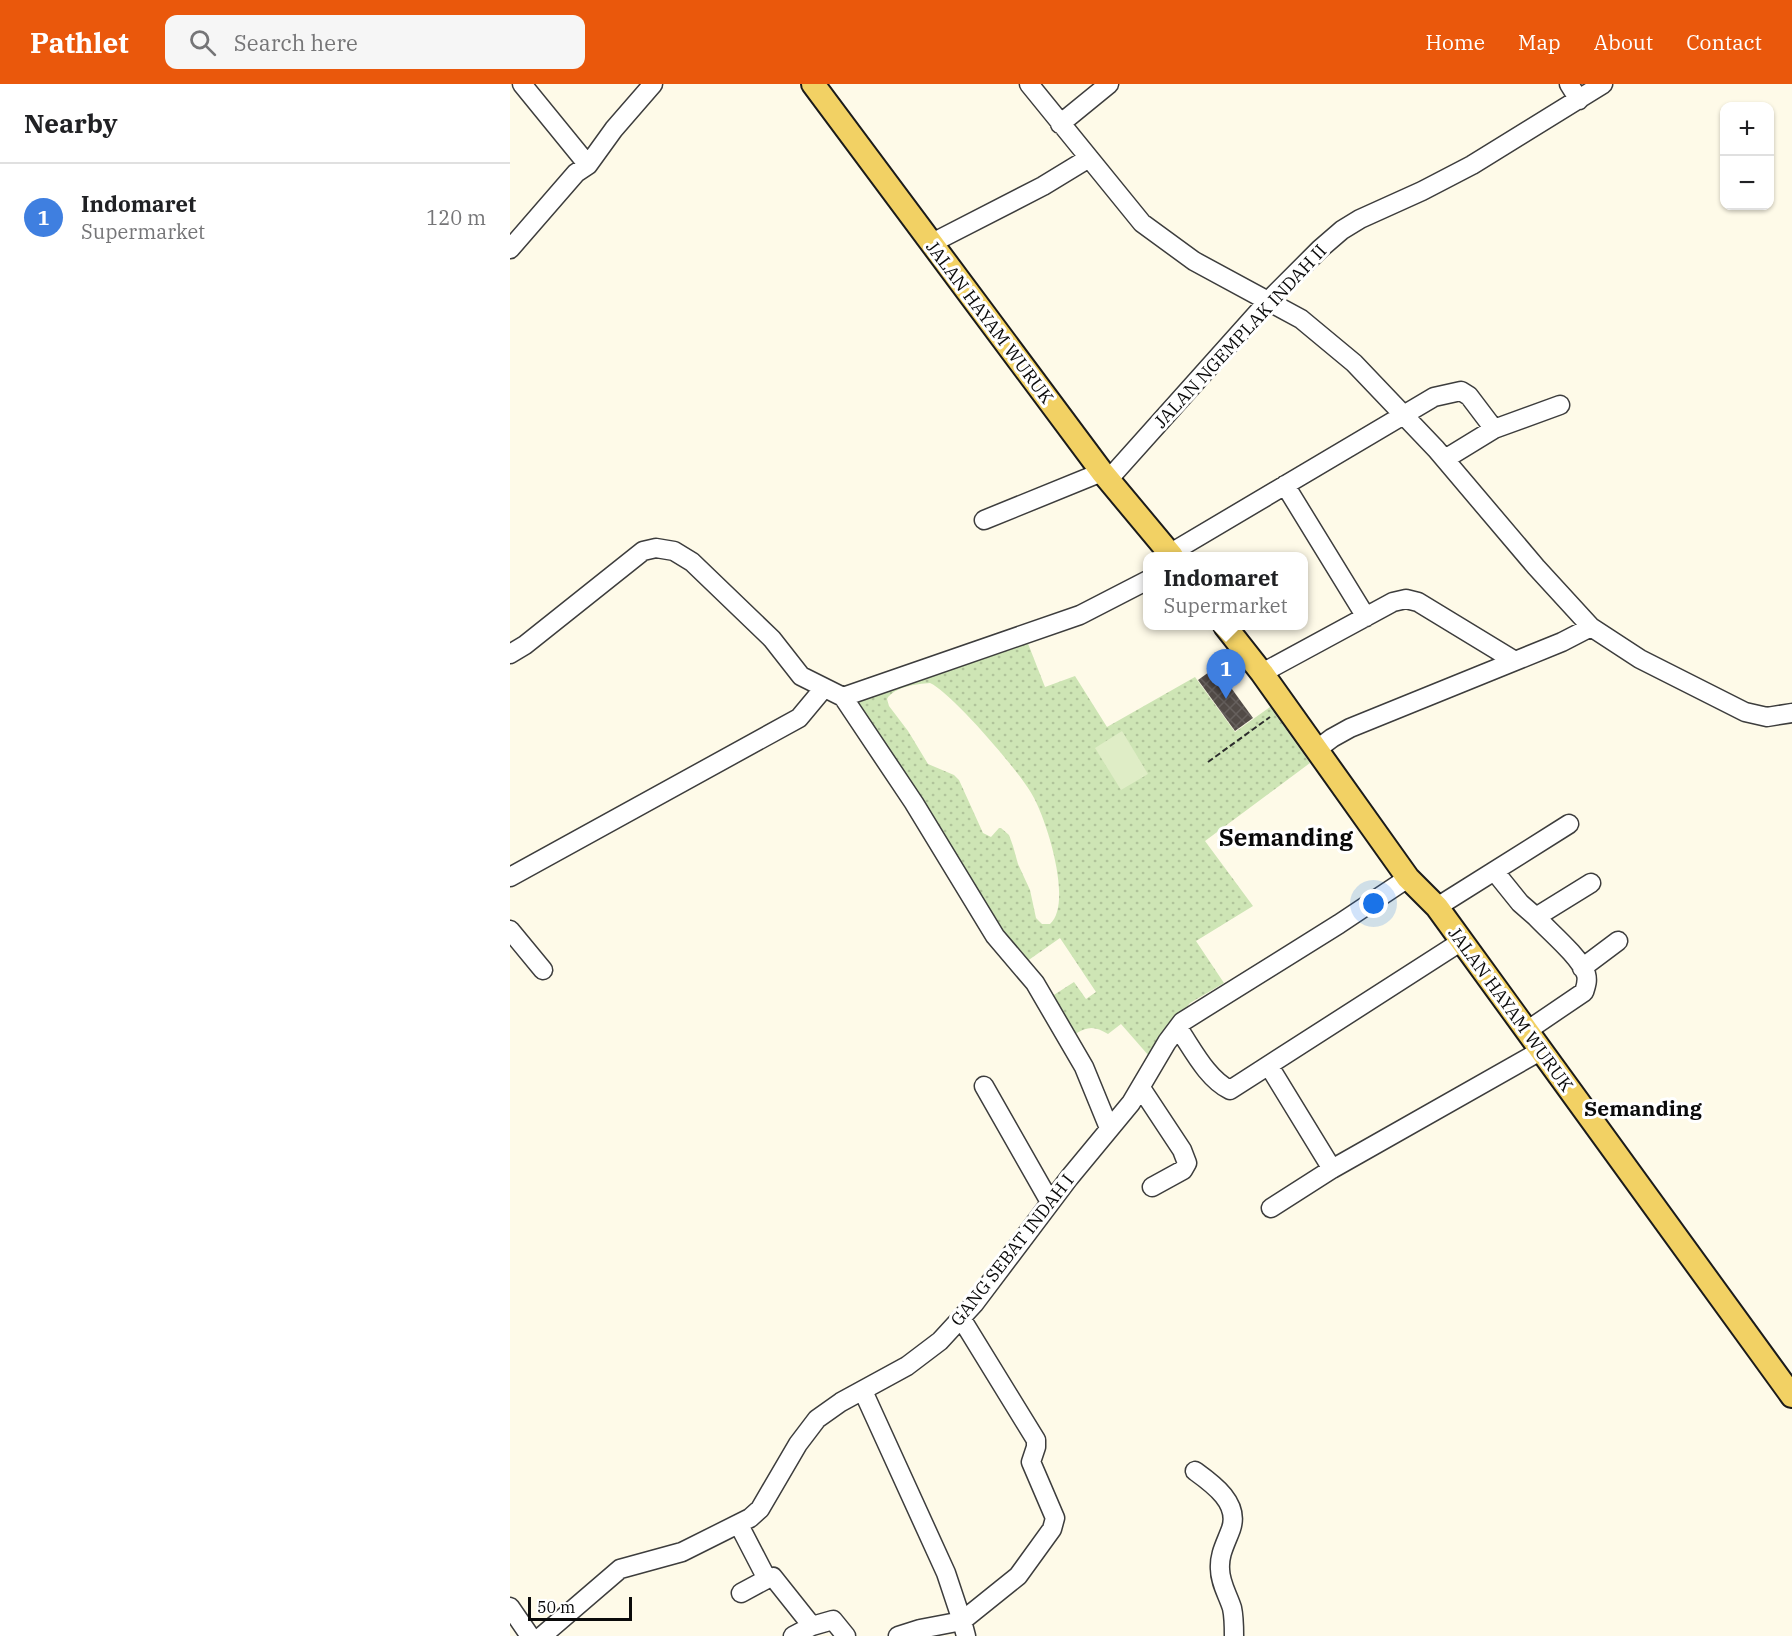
<!DOCTYPE html>
<meta charset="utf-8">
<style>
body{margin:0;font-family:"IBM Plex Serif",serif;background:#f6f6f6;color:#202124}
.controls{position:absolute;right:18px;top:18px;display:grid;overflow:hidden;border-radius:12px;box-shadow:0 2px 4px #0004}
.controls button{width:54px;height:54px;display:grid;place-items:center;padding:0;border:0;border-bottom:2px solid #e0e0e0;background:#fff;color:#202124;font:30px sans-serif}
.scale{position:absolute;left:18px;bottom:15px;width:104px;box-sizing:border-box;padding-left:6px;border:3px solid #0a0a0a;border-top:0;font-size:16px;line-height:21px;white-space:nowrap;color:#0a0a0a;-webkit-text-stroke:4px #fff;paint-order:stroke}
.you{position:absolute;left:864px;top:820px;width:21px;height:21px;margin:-15px;border:4px solid #fff;border-radius:50%;background:#1a73e8;box-shadow:0 0 0 9px #1a73e833}
.badge{display:grid;place-items:center;width:39px;height:39px;border-radius:50%;background:#ea580c;color:#fff;font-size:20px;font-weight:700}
.pin{position:absolute;translate:-50% -50px;filter:drop-shadow(0 2px 3px #0008)}
.pin::after{content:'';position:absolute;top:32px;width:21px;height:18px;background:inherit;clip-path:polygon(0 0,100% 0,50% 100%)}
.popup{position:absolute;left:633px;top:468px;width:165px;height:78px;box-sizing:border-box;display:grid;place-content:center;border-radius:12px;background:#fff;filter:drop-shadow(0 2px 4px #0005);font-size:20px;white-space:nowrap;color:#757577}
.popup b{font-size:22px;color:#202124}
.popup::after{content:'';position:absolute;left:50%;top:100%;margin-left:-12px;border:12px solid transparent;border-top-color:#fff}
.list{margin:0;padding:0;list-style:none}
h2{display:flex;justify-content:space-between;align-items:center;height:78px;margin:0;padding:0 24px;font-size:26px}
h2 small{font-size:20px;font-weight:400;color:#757577}
.list li{display:grid;grid-template-columns:39px 1fr auto;gap:18px;align-items:center;box-sizing:border-box;height:108px;padding:0 24px;border-top:2px solid #e0e0e0}
.list b{display:block;font-size:22px;white-space:nowrap}
.list p{margin:0;font-size:20px;white-space:nowrap;color:#757577}
.list em{font-size:20px;font-style:normal;color:#757577}
.icon{flex:none;width:33px;height:33px;fill:none;stroke:currentColor;stroke-width:2;stroke-linecap:round;stroke-linejoin:round}
.map{position:relative;flex:none;width:1282px;height:1552px;overflow:hidden}
header{display:flex;align-items:center;gap:36px;box-sizing:border-box;height:84px;padding:0 30px;background:#ea580c;color:#fff}
header strong{font-size:28px}
nav{display:flex;gap:33px;margin-inline-start:auto;font-size:21px}
.search{width:420px;height:54px;background:#f6f6f6;display:flex;align-items:center;gap:15px;box-sizing:border-box;padding:0 21px;border-radius:12px;color:#757577;font-size:22px}
main{display:flex}
aside{flex:1;background:#fff}
.map>svg:first-child{display:block}
.grass{fill:url(#grass-dots);fill-rule:evenodd}
.pitch{fill:#dfedc6}
.building{fill:url(#building-cross-hatch)}
.lines{fill:none;stroke-linecap:round;stroke-linejoin:round}
.minor-casing{stroke:#3d3d3d;stroke-width:21}
.major-casing{stroke:#1b1b1b;stroke-width:26}
.path{stroke:#2c2c2c;stroke-width:2;stroke-dasharray:6 3;stroke-linecap:butt}
.minor{stroke:#fff;stroke-width:18}
.major{stroke:#f2d164;stroke-width:22}
.labels{text-anchor:middle;dominant-baseline:central;stroke-width:6;stroke-linejoin:round;paint-order:stroke}
.street-label{font-size:18px;fill:#0a0a0a;stroke:#fff}
.quarter-label{font-size:21px;font-weight:bold;fill:#0a0a0a;stroke:#fff}
.district-label{font-size:24px;font-weight:bold;fill:#0a0a0a;stroke:#fff}
</style>
<header>
<strong>Pathlet</strong>
<div class="search"><svg class="icon" aria-label="search" viewBox="0 0 24 24"><circle cx="10" cy="10" r="6"/><path d="M15 15l6 6"/></svg>Search here</div>
<nav><a>Home</a><a>Map</a><a>About</a><a>Contact</a></nav>
</header>
<main>
<aside>
<h2>Nearby<small></small></h2>
<ul class="list">
<li><span class="badge" style="background:#3f7fe0">1</span><div><b>Indomaret</b><p>Supermarket</p></div><em>120 m</em></li>
</ul>
</aside>
<div class="map">
<svg width="1282" height="1552" viewBox="0 0 1282 1552">
<defs>
<pattern id="grass-dots" width="8" height="8" patternUnits="userSpaceOnUse" patternTransform="scale(1.5)"><rect width="8" height="8" fill="#cee5b5"/><path d="M2 2h.1M6 6h.1" fill="none" stroke="#b0c39a" stroke-width="1.8" stroke-linecap="round"/></pattern>
<pattern id="building-cross-hatch" width="8" height="8" patternUnits="userSpaceOnUse" patternTransform="scale(1.5)"><rect width="8" height="8" fill="#524b47"/><path d="M0 0l8 8M0 8l8-8" fill="none" stroke="#66605d"/></pattern>
</defs>
<rect width="100%" height="100%" fill="#fefae8"/>
<path class="grass" d="M517,557l18,46 30,-11 32,51 88,-50 40,55 35,-25 40,56 -105,78 48,65 -57,35 28,42 -34,20 -41,53 -28,-32 -13,10c-13,-8 -20,-8 -33,0l-29,-34 28,-18 12,17 10,-7 -36,-54 -37,26 -172,-263zM420,599c21,9 93,92 104,115 13,24 39,105 16,126h-8l-6,-6 -6,-28 -12,-26 -5,-18 -4,-11 -8,-7h-2l-8,9 -8,-4 -24,-53 -5,-5 -26,-11 -20,-33 -19,-25 -2,-7c7,-12 29,-15 43,-16z"/>
<path class="pitch" d="M612,647l26,43 -27,16 -26,-42z"/>
<path class="building" d="M706,583l37,51 -18,13 -37,-51z"/>
<g class="lines">
<defs>
<path id="minor" d="M12,0l66,81
M519,0l113,139 52,38 107,58 53,44 82,86 100,118 55,60 49,32 105,53 22,5 25,-4
M1059,0l10,16
M550,40l49,-40
M422,159l111,-57 46,-28
M0,165l66,-76 12,-8 26,-36 39,-45
M935,375l49,-30 66,-24
M598,396l161,-180 51,-51 22,-19 18,-11 62,-28 50,-26 131,-81
M775,401l81,132
M474,436l118,-48
M659,470l265,-157 27,-6 8,5 25,33
M0,570l15,-9 118,-94 13,-3 18,3 18,11 80,77 29,37 42,21 71,106 81,133 40,47 49,84 25,61
M752,589l131,-71 13,-3 12,3 97,59
M333,613l237,-82 68,-35
M806,666l16,-12 18,-10 212,-86 29,-15
M985,788l25,31 16,14 55,-34
M0,793l289,-159 25,-30
M927,823l132,-83
M0,846l33,40
M1072,884l36,-27
M668,944c14,20 29,51 52,62l232,-149
M1018,946l56,-38c2,-6 4,-11 2,-18 -8,-19 -35,-41 -50,-57
M759,982l63,103
M474,1002l66,116
M631,1004l41,62 5,13 -4,7 -31,17
M761,1124l61,-39 210,-119
M353,1307l83,182 16,48 56,-45 34,-47 3,-11 -24,-56 5,-15v-7l-75,-122
M685,1387c18,13 45,32 36,58 -5,14 -12,25 -11,40 0,14 8,26 12,39 2,9 2,19 2,28
M229,1441l28,54 6,-2 39,49 21,-6 13,16
M231,1509l26,-14
M0,1523l20,29
M32,1552l78,-67 62,-17 68,-34 10,-9 38,-65 19,-25 24,-17 66,-36 33,-25 34,-37 95,-126 62,-75 36,-61 15,-20 157,-98 69,-46
M283,1552l19,-10
M388,1552l22,-7 42,-8 4,15"/>
<path id="major" d="M303,0l289,388 70,84
M715,542l37,47 146,205 29,29 355,489"/>
</defs>
<use href="#minor" class="minor-casing"/>
<use href="#major" class="major-casing"/>
<path class="path" d="M698,678l62,-45"/>
<use href="#minor" class="minor"/>
<use href="#major" class="major"/>
</g>
<g class="labels">
<g class="street-label">
<text transform="translate(480 238) rotate(53)">JALAN HAYAM WURUK</text>
<text transform="translate(730 252) rotate(-47)">JALAN NGEMPLAK INDAH II</text>
<text transform="translate(1001 925) rotate(54)">JALAN HAYAM WURUK</text>
<text transform="translate(502 1166) rotate(-52)">GANG SEBAT INDAH I</text>
</g>
<g class="quarter-label">
<text x="1133" y="1024">Semanding</text>
</g>
<g class="district-label">
<text x="776" y="753">Semanding</text>
</g>
</g>
</svg>
<div class="controls">
<button>+</button>
<button>−</button>
</div>
<div class="scale">50 m</div>
<div class="you"></div>
<div class="pin badge" style="left:716px;top:615px;background:#3f7fe0">1</div>
<div class="popup"><b>Indomaret</b>Supermarket</div>
</div>
</main>
